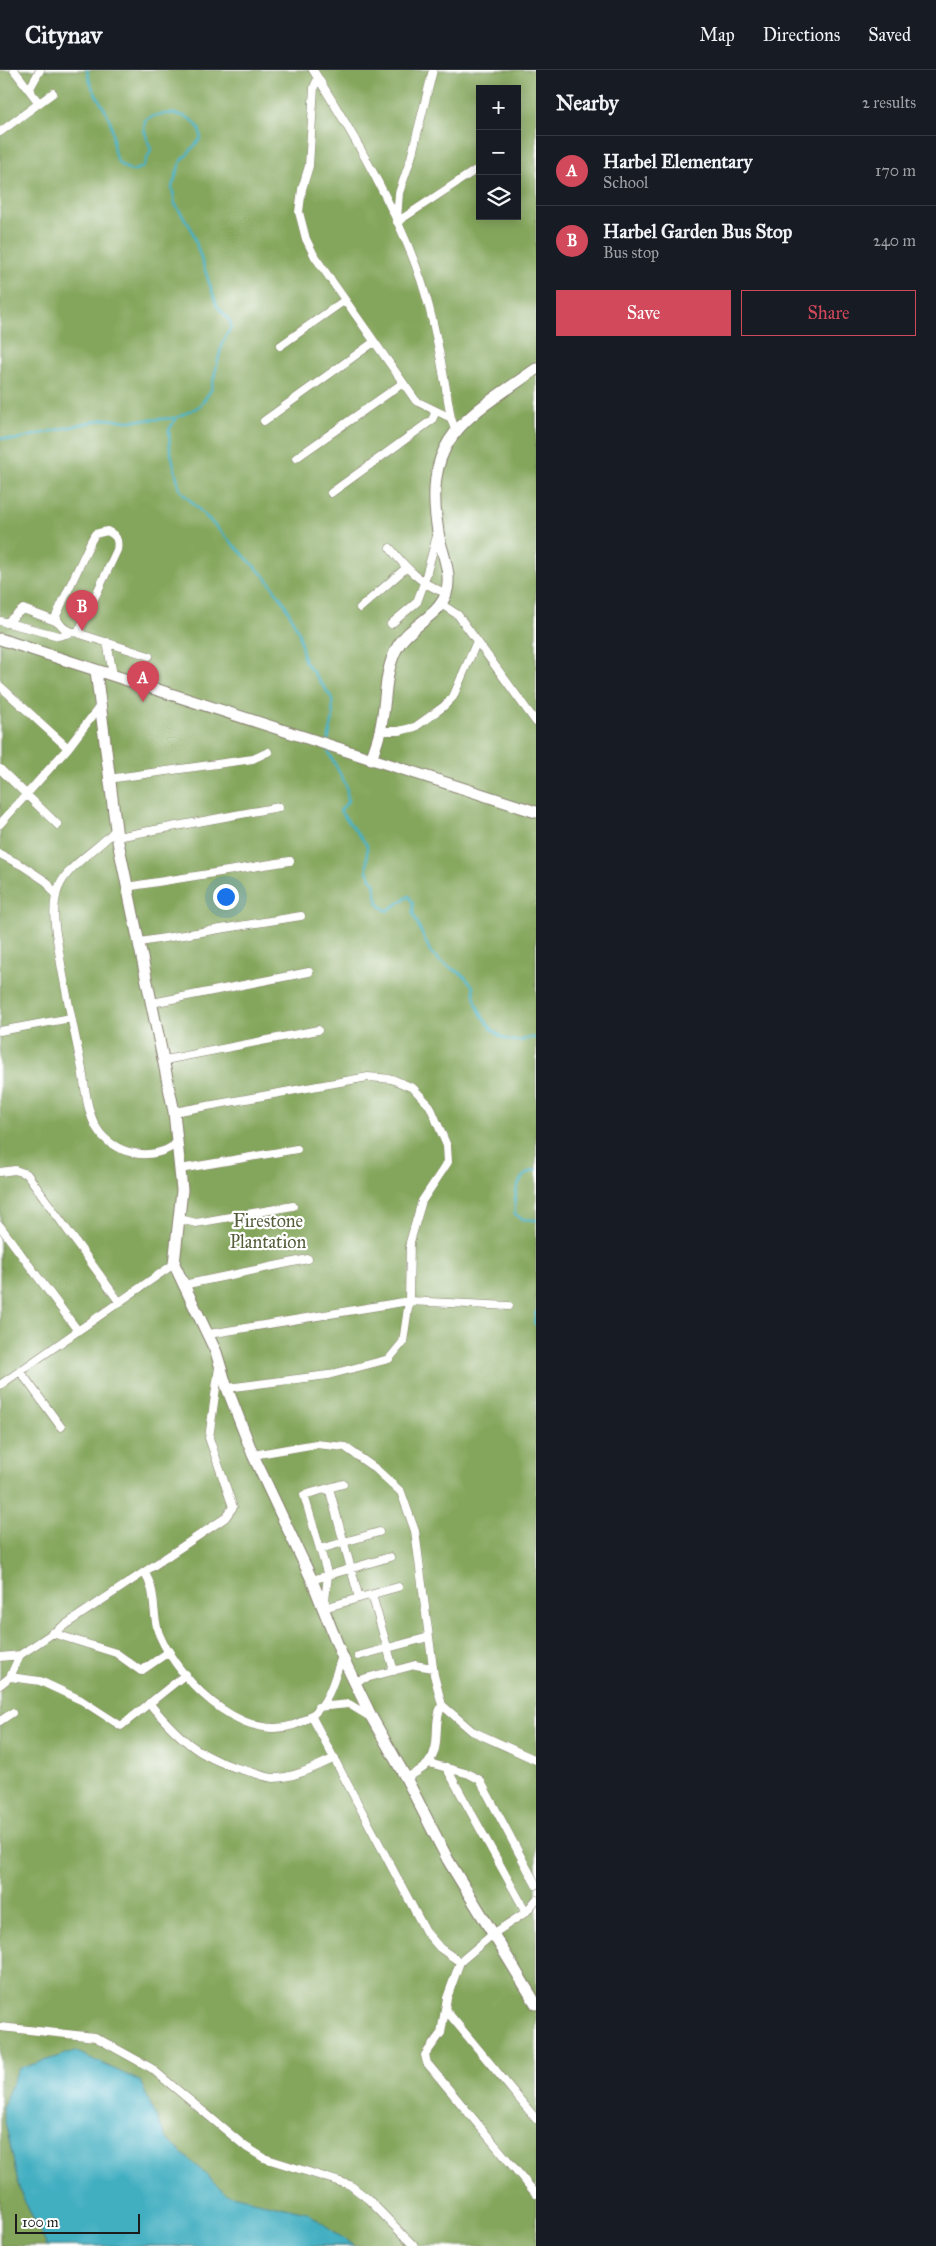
<!DOCTYPE html>
<meta charset="utf-8">
<style>
body{margin:0;font-family:"IM FELL Great Primer",serif;background:#20242c;color:#f1f3f6}
.controls{position:absolute;right:15px;top:15px;display:grid;overflow:hidden;border-radius:0px;box-shadow:0 2px 12px #0003}
.controls button{width:45px;height:45px;display:grid;place-items:center;padding:0;border:0;border-bottom:1px solid #363941;background:#171b24;color:#f1f3f6;font:25px sans-serif}
.scale{position:absolute;left:15px;bottom:12px;width:125px;box-sizing:border-box;padding-left:5px;border:2px solid #1c1c1c;border-top:0;font-size:14px;line-height:18px;white-space:nowrap;color:#1c1c1c;-webkit-text-stroke:4px #fff;paint-order:stroke}
.you{position:absolute;left:225px;top:826px;width:18px;height:18px;margin:-12px;border:4px solid #fff;border-radius:50%;background:#1a73e8;box-shadow:0 0 0 8px #1a73e833}
.badge{display:grid;place-items:center;width:32px;height:32px;border-radius:50%;background:#d1495b;color:#fff;font-size:16px;font-weight:700}
.pin{position:absolute;translate:-50% -41px;filter:drop-shadow(0 1px 2px #0008)}
.pin::after{content:'';position:absolute;top:26px;width:18px;height:15px;background:inherit;clip-path:polygon(0 0,100% 0,50% 100%)}
.list{margin:0;padding:0;list-style:none}
h2{display:flex;justify-content:space-between;align-items:center;height:65px;margin:0;padding:0 20px;font-size:21px}
h2 small{font-size:16px;font-weight:400;color:#9ea1a6}
.list li{display:grid;grid-template-columns:32px 1fr auto;gap:15px;align-items:center;box-sizing:border-box;height:70px;padding:0 20px;border-top:1px solid #363941}
.list b{display:block;font-size:19px;white-space:nowrap}
.list p{margin:0;font-size:16px;white-space:nowrap;color:#9ea1a6}
.list em{font-size:16px;font-style:normal;color:#9ea1a6}
.actions{display:flex;gap:10px;padding:15px 20px}
.actions a{flex:1;padding:11px 0;border:1px solid #d1495b;border-radius:0px;text-align:center;font-size:18px;color:#d1495b}
.actions .main{background:#d1495b;color:#fff}
.icon{flex:none;width:28px;height:28px;fill:none;stroke:currentColor;stroke-width:2;stroke-linecap:round;stroke-linejoin:round}
.map{position:relative;flex:none;width:536px;height:2176px;overflow:hidden}
header{display:flex;align-items:center;gap:30px;box-sizing:border-box;height:70px;padding:0 25px;background:#171b24;border-bottom:1px solid #363941}
header strong{font-size:24px}
nav{display:flex;gap:28px;margin-inline-start:auto;font-size:18px}
main{display:flex}
aside{flex:1;background:#171b24}
.map>svg:first-child{display:block}
.forest{fill:#84a65b;stroke:#50613c;fill-rule:evenodd}
.water{fill:#43afc1;stroke:#30666e}
.lines{fill:none;stroke-linecap:round;stroke-linejoin:round}
.stream{stroke:#43afc1;stroke-width:2.5}
.street-casing{stroke:#857d6c;stroke-width:9}
.secondary-casing{stroke:#857d6c;stroke-width:13}
.street{stroke:#fff;stroke-width:8}
.secondary{stroke:#fff;stroke-width:11}
.labels{text-anchor:middle;dominant-baseline:central;stroke-width:4.5;stroke-linejoin:round;paint-order:stroke}
.park-label{font-size:18px;fill:#535d3a;stroke:#fff}
</style>
<header>
<strong>Citynav</strong>
<nav><a>Map</a><a>Directions</a><a>Saved</a></nav>
</header>
<main>
<div class="map">
<svg width="536" height="2176" viewBox="0 0 536 2176">
<rect width="100%" height="100%" fill="#fff"/>
<filter id="ink" filterUnits="userSpaceOnUse"><feTurbulence type="fractalNoise" baseFrequency=".02" numOctaves="2"/><feDisplacementMap in="SourceGraphic" scale="10" xChannelSelector="R" yChannelSelector="G"/><feConvolveMatrix kernelMatrix="1 2 1 2 8 2 1 2 1" color-interpolation-filters="sRGB"/></filter>
<filter id="wash" filterUnits="userSpaceOnUse"><feTurbulence type="fractalNoise" baseFrequency=".0096" numOctaves="4" result="noise"/><feDisplacementMap in="SourceGraphic" scale="20" xChannelSelector="R" yChannelSelector="G"/><feGaussianBlur stdDeviation="1.12" result="paint"/><feColorMatrix in="noise" values="0 0 0 0 0 0 0 0 0 0 0 0 0 0 0 0 0 1.4 0 .05"/><feComposite in="paint" operator="in"/></filter>
<g filter="url(#wash)">
<rect width="100%" height="100%" fill="#eedebd"/>
<path class="forest" d="M0,0h536v2176h-536zM480,19h37v127h-37z"/>
<path class="water" d="M75,1981l65,30 26,57 61,56 80,18 47,34h-307l-27,-54 -18,-85 16,-38z"/>
<g class="lines">
<path class="stream" d="M176,348l-7,12 1,19 10,41 87,89 18,25 14,29 5,27 28,38 1,20 -5,23
M0,368l13,2 92,-21 24,2 47,-3 24,-12 11,-16 11,-46 9,-17 -1,-6 -13,-15 -26,-78 -16,-24 -3,-17 8,-24 21,-25c-2,-27 -38,-29 -56,-18l-1,9 7,21 -8,17 -11,4c-4,-2 -10,-5 -13,-8 -9,-12 -4,-26 -8,-39 -6,-21 -21,-31 -24,-54
M327,679l19,36 2,16 -8,10 27,34v26l7,12 4,21 9,7 22,-15 4,8v10l18,39 10,9 22,13 10,11c1,22 19,55 44,55 7,0 12,-5 19,-3
M536,1100c-20,3 -22,27 -21,44l7,5 14,1
M536,1242l-2,10 2,3"/>
</g>
</g>
<g filter="url(#ink)">
<g class="lines">
<defs>
<path id="street" d="M14,0l25,33
M313,0c40,63 84,139 108,210 15,45 22,92 30,138
M318,8l-4,9 -5,79 -7,23 -3,23 7,27 9,18 101,144 35,17 4,12
M29,20l11,-20
M0,62l53,-39
M397,150l2,-27 12,-35 22,-88
M397,152l77,-51
M280,276l65,-46
M264,351l110,-79
M296,388l107,-75
M331,423l101,-73 4,-9
M390,478c16,20 32,37 56,45
M441,534l17,11 78,107
M360,538l46,-40
M0,551l59,15 15,-4 75,24
M6,553l17,-14 35,13
M391,554l26,-22 7,-19 14,-51
M74,562c-10,-2 -15,-7 -18,-16l35,-75 4,-7 12,-3c9,4 12,8 10,19l-39,83
M107,572l6,33
M0,616l68,62
M380,661h19l16,-4 28,-20 10,-10 24,-56
M0,699l58,56
M108,709l145,-20 15,-7
M0,754l68,-76 32,-42
M116,759c-17,21 -55,38 -60,67 -5,22 2,46 5,68 6,33 13,67 20,100 4,20 5,45 15,63 16,28 57,36 81,16
M117,767l162,-30
M0,784l23,12 24,16 9,14
M126,817l164,-26
M140,872l161,-26
M152,933l157,-31
M0,961l71,-13
M165,990l153,-30
M174,1042l194,-35 24,2 21,9 17,18 17,40 1,16 -26,39 -12,41 -1,59 -6,41 -14,17 -61,16 -101,13
M180,1099l117,-20
M0,1102l15,-2 12,4 93,129
M180,1149l16,4 97,-17
M0,1156l78,105
M183,1215l125,-26
M209,1264l200,-33 100,5
M20,1301l41,56
M0,1315l174,-121
M253,1385l63,-11 29,3 31,22 25,23 14,39 19,144 8,30 30,26 64,29
M343,1414l-39,11 24,81 -4,32 74,-21
M329,1418l30,110
M320,1479l59,-17
M144,1502c14,21 7,40 15,62 21,50 96,123 152,82 19,-14 24,-40 31,-60
M312,1510l78,-23
M372,1525l22,76
M52,1563l64,20 25,18 29,-20
M358,1586l71,-19
M0,1587l20,-2 205,-137 8,-11 -24,-69 10,-71
M10,1607l30,4 41,19 40,26 65,-52
M355,1611l60,-16 18,3
M0,1615l10,-8 10,-22
M149,1633c32,38 53,57 102,69 7,2 16,6 23,6 21,0 43,-12 61,-20
M318,1637l31,-3 23,14
M311,1645l115,217 14,16 20,14
M0,1651l12,-8
M429,1693l40,11 11,6 56,105
M446,1697l80,145
M406,1708c7,-4 19,-9 23,-16 13,-17 3,-39 13,-57
M536,1830l-10,12 -33,22 -33,28 -13,36 -6,35 -16,22 2,8 109,131
M445,1939l91,110
M0,1957l95,10 56,31 95,79 18,11 86,27 18,14 46,47"/>
<path id="secondary" d="M0,569l536,173
M96,601l21,166 57,275 8,78 -8,74 42,88 11,36 26,67 59,125 30,76 30,62 34,60 42,82 88,144
M371,690c3,-10 7,-19 9,-29 7,-28 3,-59 18,-85 11,-20 40,-29 48,-52 7,-21 -5,-42 -8,-62 -16,-97 29,-114 98,-163"/>
</defs>
<use href="#street" class="street-casing"/>
<use href="#secondary" class="secondary-casing"/>
<use href="#street" class="street"/>
<use href="#secondary" class="secondary"/>
</g>
</g>
<g class="labels">
<g class="park-label">
<text x="268" y="1151">Firestone<tspan x="268" dy="21">Plantation</tspan></text>
</g>
</g>
</svg>
<div class="controls">
<button>+</button>
<button>−</button>
<button><svg class="icon" aria-label="layers" viewBox="0 0 24 24"><path d="M12 4l9 5-9 5-9-5zM3 14l9 5 9-5"/></svg></button>
</div>
<div class="scale">100 m</div>
<div class="you"></div>
<div class="pin badge" style="left:143px;top:632px">A</div>
<div class="pin badge" style="left:82px;top:561px">B</div>
</div>
<aside>
<h2>Nearby<small>2 results</small></h2>
<ul class="list">
<li><span class="badge">A</span><div><b>Harbel Elementary</b><p>School</p></div><em>170 m</em></li>
<li><span class="badge">B</span><div><b>Harbel Garden Bus Stop</b><p>Bus stop</p></div><em>240 m</em></li>
</ul>
<div class="actions"><a class="main">Save</a><a>Share</a></div>
</aside>
</main>
